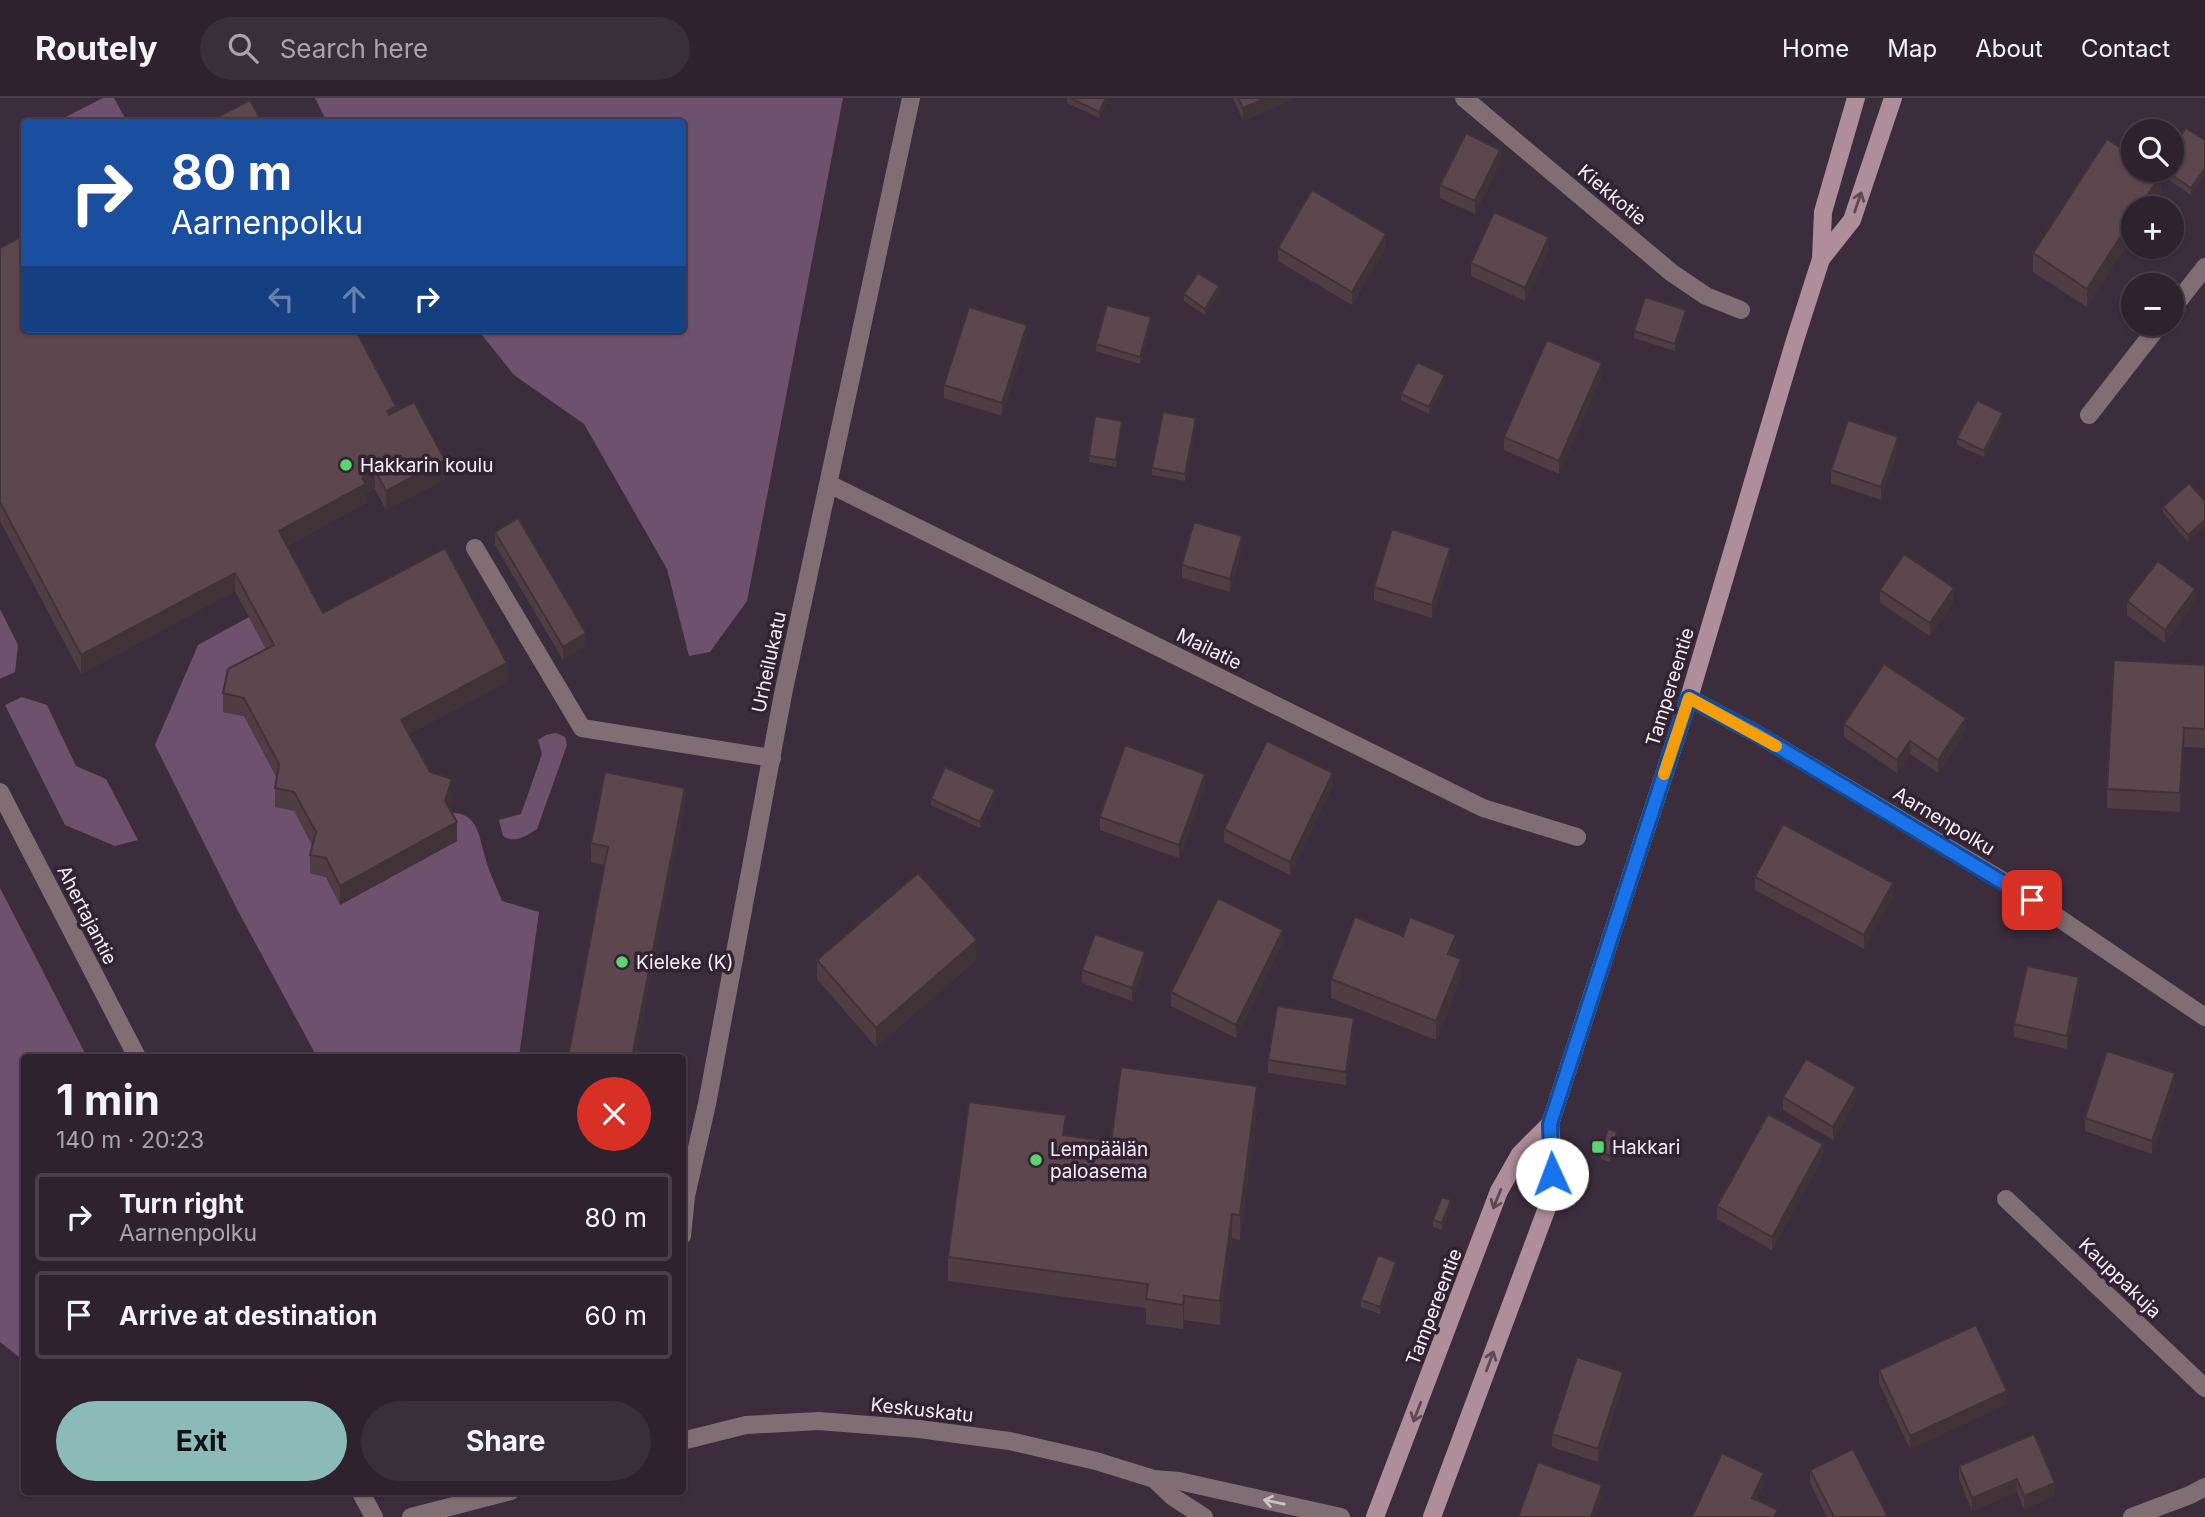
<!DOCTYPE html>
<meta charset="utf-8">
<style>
:root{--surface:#2d222d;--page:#392f39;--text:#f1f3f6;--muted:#a7a4aa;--line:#483f49;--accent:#8bbbb9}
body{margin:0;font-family:Inter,sans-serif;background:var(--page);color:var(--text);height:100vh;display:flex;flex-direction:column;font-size:26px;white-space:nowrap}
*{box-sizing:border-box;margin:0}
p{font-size:23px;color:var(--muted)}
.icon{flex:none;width:38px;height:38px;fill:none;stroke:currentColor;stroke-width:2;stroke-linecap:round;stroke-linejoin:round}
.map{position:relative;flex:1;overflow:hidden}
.panel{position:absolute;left:21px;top:956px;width:665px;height:441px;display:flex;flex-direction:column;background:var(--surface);border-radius:7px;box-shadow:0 2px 5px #0004,0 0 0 2px var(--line)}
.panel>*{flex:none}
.banner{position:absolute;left:21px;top:21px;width:665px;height:214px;border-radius:7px;box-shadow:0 2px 5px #0004,0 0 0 2px var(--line);background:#1a4fa0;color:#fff;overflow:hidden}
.controls{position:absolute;left:2121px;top:21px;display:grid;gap:14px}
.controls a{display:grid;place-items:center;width:63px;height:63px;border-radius:50%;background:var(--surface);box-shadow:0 2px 5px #0004,0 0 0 2px var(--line);font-size:35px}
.pin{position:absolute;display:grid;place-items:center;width:60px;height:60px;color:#fff;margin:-30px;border-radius:14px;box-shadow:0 4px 10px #0006}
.me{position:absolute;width:77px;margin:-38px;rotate:358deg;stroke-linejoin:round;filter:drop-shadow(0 0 5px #0008)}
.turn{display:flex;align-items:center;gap:24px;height:147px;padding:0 35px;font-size:32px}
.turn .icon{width:91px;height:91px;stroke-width:2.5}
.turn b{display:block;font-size:49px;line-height:60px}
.lanes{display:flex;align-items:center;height:66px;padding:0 35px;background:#0003;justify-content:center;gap:35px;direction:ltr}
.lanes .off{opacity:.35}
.round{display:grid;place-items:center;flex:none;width:74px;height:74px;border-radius:37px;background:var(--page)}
.overview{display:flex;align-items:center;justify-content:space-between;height:119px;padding:0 35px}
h1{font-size:42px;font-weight:700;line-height:52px}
.button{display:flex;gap:14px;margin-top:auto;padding:14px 35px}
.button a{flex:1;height:80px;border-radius:42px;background:var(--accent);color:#111;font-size:28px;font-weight:700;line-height:80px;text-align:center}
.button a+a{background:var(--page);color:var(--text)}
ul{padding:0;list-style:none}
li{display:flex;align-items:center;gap:21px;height:88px;margin:0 14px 10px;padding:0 21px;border:4px solid var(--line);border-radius:7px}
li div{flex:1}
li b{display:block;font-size:26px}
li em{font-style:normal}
header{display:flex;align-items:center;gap:42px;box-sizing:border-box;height:98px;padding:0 35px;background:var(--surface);border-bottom:2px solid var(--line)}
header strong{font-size:33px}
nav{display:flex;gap:38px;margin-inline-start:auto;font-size:24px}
.search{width:490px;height:63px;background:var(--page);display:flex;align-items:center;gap:18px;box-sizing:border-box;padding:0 24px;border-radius:38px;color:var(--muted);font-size:26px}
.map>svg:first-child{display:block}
.green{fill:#6d516d}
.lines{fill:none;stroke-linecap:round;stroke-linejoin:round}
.lane{stroke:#816e75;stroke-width:18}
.street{stroke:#816e75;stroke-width:18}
.secondary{stroke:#ad8e9a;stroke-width:18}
.wall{fill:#503d44}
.shaded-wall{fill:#413237}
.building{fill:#5d474f;stroke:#413237;stroke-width:2}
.oneway{stroke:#5d4856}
.oneway2{stroke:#cec1c9}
.route-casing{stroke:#114b97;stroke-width:18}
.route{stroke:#1a73e8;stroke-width:12}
.slow{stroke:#f59e0b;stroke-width:12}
.poi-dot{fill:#5ad56f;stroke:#322332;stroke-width:2.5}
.labels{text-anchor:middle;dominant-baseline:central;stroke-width:7;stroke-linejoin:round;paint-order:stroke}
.street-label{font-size:19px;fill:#f7edf6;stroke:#322332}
.poi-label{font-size:19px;fill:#f7edf6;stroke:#322332;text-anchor:start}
</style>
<header>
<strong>Routely</strong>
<div class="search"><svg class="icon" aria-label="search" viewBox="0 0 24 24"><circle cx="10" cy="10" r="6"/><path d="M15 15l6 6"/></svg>Search here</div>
<nav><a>Home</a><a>Map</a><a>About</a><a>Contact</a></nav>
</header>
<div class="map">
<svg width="2205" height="1419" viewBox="0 0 2205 1419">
<rect width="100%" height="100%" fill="#3c2d3c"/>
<g class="green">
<polygon points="103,0 114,0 127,24 56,24"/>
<polygon points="315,0 843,0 747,503 710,554 689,558 667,471 584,326 514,277 477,231 682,231 682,24 327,24"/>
<polygon points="0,511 18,547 15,574 0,581"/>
<path d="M 249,519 L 274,566 L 223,614 L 244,618 L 316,753 L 310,775 L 326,779 L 340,806 L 457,743 L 447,715 C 476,713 478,733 484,755 C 488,772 496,788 502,803 L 539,814 L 519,959 L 317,959 L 238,813 L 155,647 L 198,547 Z"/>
<polygon points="22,599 47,607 76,668 106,681 138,742 115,748 65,727 5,607"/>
<path d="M 556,635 L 565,639 L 567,647 L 537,731 C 526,738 515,746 503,738 L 499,722 L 521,716 L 542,656 L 538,642 L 546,637 Z"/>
<polygon points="0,790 87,959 24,959 24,1263 0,1244"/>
</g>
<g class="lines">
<polyline class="lane" points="475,450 582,630 772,660"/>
<g class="street">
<polyline points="1464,0 1672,175 1706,198 1741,212"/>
<polyline points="2172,211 2205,169"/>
<polyline points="2089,317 2160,226"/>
<polyline points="829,386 1483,710 1577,739"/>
<polyline points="1689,600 1757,636 2010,787 2205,919"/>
<polyline points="0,694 137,959"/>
<polyline points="2006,1101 2205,1290"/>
<polyline points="682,1138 686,1098 707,1006 783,596 911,0"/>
<polyline points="682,1343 746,1327 819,1323 919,1331 1009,1343 1096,1363 1154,1381 1179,1383 1341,1419"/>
<polyline points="1154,1381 1173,1399 1204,1419"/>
<polyline points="360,1393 374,1419"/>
<polyline points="411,1419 511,1393"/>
<polyline points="2132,1419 2190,1397 2205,1389"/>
</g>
<g class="secondary">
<polyline points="1821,161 1852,122 1893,0"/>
<polyline points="1375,1419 1499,1093 1520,1056 1550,1026"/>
<polyline points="1432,1419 1548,1107 1553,1068 1550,1026 1689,600 1795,242 1821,161 1823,114 1856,0"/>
</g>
</g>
<g class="wall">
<polygon points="1067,0 1109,0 1099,20 1067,5"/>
<polygon points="1233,0 1296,0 1243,23"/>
<polygon points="2205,42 2205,77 2191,97 2159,75 2159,72 2172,72"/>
<polygon points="1500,65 1475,116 1440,100 1440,87"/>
<polygon points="2161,95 2151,110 2133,110 2087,209 2033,174 2033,155"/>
<polygon points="1386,149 1352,207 1278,163 1278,150"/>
<polygon points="0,150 396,313 445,381 386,412 375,391 366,396 366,405 287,448 323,515 507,584 409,636 430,674 452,700 449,709 457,743 340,807 326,779 310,775 310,757 312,747 294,713 275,709 275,690 277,679 244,618 223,614 223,595 266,551 235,493 81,576 0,423"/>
<polygon points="1549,152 1525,203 1471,178 1471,165"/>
<polygon points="1219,195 1205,217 1184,203 1184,196"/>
<polygon points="1686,219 1675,253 1634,240 1634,233"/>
<polygon points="1151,226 1140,266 1096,253 1096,246"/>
<polygon points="1027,240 1002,318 944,300 944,287"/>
<polygon points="1602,278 1559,376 1504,352 1504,339"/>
<polygon points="1445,284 1429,316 1401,302 1401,296"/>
<polygon points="2003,321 1984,359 1957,347 1957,340"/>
<polygon points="1196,327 1185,383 1152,377 1152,370"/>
<polygon points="1122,330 1116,369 1089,364 1089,358"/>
<polygon points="1898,352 1881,402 1831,385 1831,372"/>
<polygon points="2205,403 2188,444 2163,415 2163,409"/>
<polygon points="495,434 586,548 563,562 495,447"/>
<polygon points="1242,451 1230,494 1182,480 1182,467"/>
<polygon points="1450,463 1432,520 1374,502 1374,489"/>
<polygon points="1880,492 1954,503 1930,538 1880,505"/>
<polygon points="2127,503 2195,504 2165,545 2127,517"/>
<polygon points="2205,567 2205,650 2184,649 2180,714 2107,710 2107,691"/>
<polygon points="1844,626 1966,633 1938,675 1910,656 1897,675 1844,639"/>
<polygon points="1333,688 1290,777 1224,744 1224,731"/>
<polygon points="1205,689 1179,760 1100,732 1100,719"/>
<polygon points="995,699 980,730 931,707 931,701"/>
<polygon points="685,709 605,767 591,764 591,745"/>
<polygon points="1755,779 1893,798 1864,851 1755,792"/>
<polygon points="1403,838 1456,856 1454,859 1461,880 1436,942 1331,900 1331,881"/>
<polygon points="1283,845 1236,940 1171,908 1171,894"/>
<polygon points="977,861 876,949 817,881 817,862"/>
<polygon points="1145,867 1132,903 1082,885 1082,872"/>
<polygon points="2079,893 2067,951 2014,939 2014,926"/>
<polygon points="1354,933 1346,987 1268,975 1268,962"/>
<polygon points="2175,988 2152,1056 2085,1033 2085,1020"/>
<polygon points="1783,999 1856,1002 1833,1042 1783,1012"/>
<polygon points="1257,1012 1240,1142 1232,1140 1220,1227 1184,1222 1183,1231 1146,1226 1146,1210 948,1183 948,1159 1066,1038 1111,1044"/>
<polygon points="1617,1041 1610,1064 1601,1061 1601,1054"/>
<polygon points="1823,1059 1772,1152 1717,1121 1717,1108"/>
<polygon points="1451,1109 1442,1132 1433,1129 1433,1122"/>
<polygon points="1396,1171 1380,1216 1361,1209 1361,1202"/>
<polygon points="1879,1272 2007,1306 1910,1351 1879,1285"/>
<polygon points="1623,1287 1598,1364 1552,1349 1552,1336"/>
<polygon points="2034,1336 2055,1398 2024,1411 2017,1394 1972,1413 1959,1381 1959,1368"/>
<polygon points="1810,1372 1887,1419 1827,1419 1810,1385"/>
</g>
<g class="shaded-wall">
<polygon points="1106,0 1109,0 1099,20 1099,14"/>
<polygon points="1266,0 1296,0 1243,23 1243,10"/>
<polygon points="1500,52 1500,65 1475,116 1475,103"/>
<polygon points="2205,70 2205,77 2191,97 2191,90"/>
<polygon points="2161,76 2161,95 2151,110 2139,110"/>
<polygon points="2133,119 2133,138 2087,209 2087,191"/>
<polygon points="1386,136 1386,149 1352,207 1352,194"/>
<polygon points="1549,139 1549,152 1525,203 1525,190"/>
<polygon points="1219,188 1219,195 1205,217 1205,211"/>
<polygon points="1686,212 1686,219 1675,253 1675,246"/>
<polygon points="1151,219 1151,226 1140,266 1140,259"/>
<polygon points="1027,227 1027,240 1002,318 1002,305"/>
<polygon points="1602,265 1602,278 1559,376 1559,363"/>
<polygon points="1445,277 1445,284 1429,316 1429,309"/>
<polygon points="396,308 396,327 387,313"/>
<polygon points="2003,315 2003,321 1984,359 1984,353"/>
<polygon points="1196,320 1196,327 1185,383 1185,376"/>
<polygon points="1122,323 1122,330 1116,369 1116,362"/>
<polygon points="1898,339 1898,352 1881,402 1881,389"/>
<polygon points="445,362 445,381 386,412 386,393"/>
<polygon points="375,372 375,391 366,396 366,405 279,452 279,433 362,380"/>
<polygon points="2205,422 2205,429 2188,444 2188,437"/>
<polygon points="1242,438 1242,451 1230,494 1230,481"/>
<polygon points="1450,450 1450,463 1432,520 1432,507"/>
<polygon points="235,475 235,493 81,576 81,557"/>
<polygon points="1954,490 1954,503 1930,538 1930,525"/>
<polygon points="2195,491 2195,504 2165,545 2165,532"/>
<polygon points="586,535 586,548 563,562 563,549"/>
<polygon points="507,565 507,584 401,641 401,622"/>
<polygon points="1966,620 1966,633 1938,675 1938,662"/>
<polygon points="2184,630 2184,649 2180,714 2180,695"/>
<polygon points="1910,643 1910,656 1897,675 1897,662"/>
<polygon points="1333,675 1333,688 1290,777 1290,764"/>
<polygon points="1205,676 1205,689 1179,760 1179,747"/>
<polygon points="452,681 452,700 445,721 445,703"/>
<polygon points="685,690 685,709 636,959 632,959"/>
<polygon points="995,692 995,699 980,730 980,724"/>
<polygon points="457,724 457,743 340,807 340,788"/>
<polygon points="1893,785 1893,798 1864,851 1864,837"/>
<polygon points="1283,832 1283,845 1236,940 1236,927"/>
<polygon points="1456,837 1456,856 1448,875 1448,856"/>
<polygon points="977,842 977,861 876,949 876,930"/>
<polygon points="1145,854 1145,867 1132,903 1132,890"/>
<polygon points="1461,861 1461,880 1436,942 1436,923"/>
<polygon points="2079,879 2079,893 2067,951 2067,938"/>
<polygon points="1354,920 1354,933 1346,987 1346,974"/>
<polygon points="2175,975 2175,988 2152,1056 2152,1043"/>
<polygon points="1257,988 1257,1012 1240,1142 1240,1117"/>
<polygon points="1856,989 1856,1002 1833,1042 1833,1029"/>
<polygon points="1066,1017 1066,1041 1063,1037"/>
<polygon points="1617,1034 1617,1041 1610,1064 1610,1058"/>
<polygon points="1823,1046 1823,1059 1772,1152 1772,1139"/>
<polygon points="1451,1102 1451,1109 1442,1132 1442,1125"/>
<polygon points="1232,1116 1232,1140 1220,1227 1220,1203"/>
<polygon points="1396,1164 1396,1171 1380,1216 1380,1209"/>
<polygon points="1184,1198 1184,1222 1183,1231 1183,1207"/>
<polygon points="1623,1274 1623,1287 1598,1364 1598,1351"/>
<polygon points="2007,1293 2007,1306 1910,1351 1910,1338"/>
<polygon points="1764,1375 1764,1388 1752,1413 1752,1400"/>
<polygon points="2017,1381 2017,1394 1972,1413 1972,1400"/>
<polygon points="2055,1385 2055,1398 2024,1411 2024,1398"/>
<polygon points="1602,1387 1602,1400 1595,1419 1591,1419"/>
</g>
<g class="building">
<polygon points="1070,0 1106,0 1099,14"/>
<polygon points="1238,0 1266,0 1243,10"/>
<polygon points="250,2 262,24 208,24"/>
<polygon points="2186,30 2205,42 2205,70 2191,90 2164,72 2172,72 2172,51"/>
<polygon points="1466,35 1500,52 1475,103 1440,87"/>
<polygon points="2107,41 2133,58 2133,72 2154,72 2161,76 2139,110 2133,110 2133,119 2087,191 2033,155"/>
<polygon points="1312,92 1386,136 1352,194 1278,150"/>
<polygon points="1494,114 1549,139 1525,190 1471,165"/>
<polygon points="24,137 24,231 355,231 396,308 387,313 389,317 414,304 445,362 386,393 375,372 362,380 366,386 279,433 323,515 445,450 507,565 401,622 430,674 452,681 445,703 457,724 340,788 326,760 310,757 316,734 294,694 275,690 279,666 244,600 223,595 228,571 274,547 235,475 81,557 0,404 0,150"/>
<polygon points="1198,175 1219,188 1205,211 1184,196"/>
<polygon points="1645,199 1686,212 1675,246 1634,233"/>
<polygon points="1107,207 1151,219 1140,259 1096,246"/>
<polygon points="969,209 1027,227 1002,305 944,287"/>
<polygon points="1547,242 1602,265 1559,363 1504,339"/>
<polygon points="1417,264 1445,277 1429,309 1401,296"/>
<polygon points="1977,302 2003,315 1984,353 1957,340"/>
<polygon points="1163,314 1196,320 1185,376 1152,370"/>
<polygon points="1095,318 1122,323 1116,362 1089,358"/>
<polygon points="1848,322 1898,339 1881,389 1831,372"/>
<polygon points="2189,385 2205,403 2205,422 2188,437 2163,409"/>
<polygon points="518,420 586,535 563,549 495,434"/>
<polygon points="1194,424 1242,438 1230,481 1182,467"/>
<polygon points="1392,431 1450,450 1432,507 1374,489"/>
<polygon points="1904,456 1954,490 1930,525 1880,492"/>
<polygon points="2158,463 2195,491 2165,532 2127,503"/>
<polygon points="2114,562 2205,567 2205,631 2184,630 2180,695 2107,691"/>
<polygon points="1884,566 1966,620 1938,662 1910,643 1897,662 1844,626"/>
<polygon points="1267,643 1333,675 1290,764 1224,731"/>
<polygon points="1125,647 1205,676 1179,747 1100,719"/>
<polygon points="945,669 995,692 980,724 931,701"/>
<polygon points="605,674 685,690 632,959 568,959 608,749 591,745"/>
<polygon points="1783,726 1893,785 1864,837 1755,779"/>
<polygon points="918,775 977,842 876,930 817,862"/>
<polygon points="1218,800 1283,832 1236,927 1171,894"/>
<polygon points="1355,819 1403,838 1410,819 1456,837 1448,856 1461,861 1436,923 1331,881"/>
<polygon points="1095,836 1145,854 1132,890 1082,872"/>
<polygon points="2027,868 2079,879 2067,938 2014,926"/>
<polygon points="1277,908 1354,920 1346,974 1268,962"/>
<polygon points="2107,953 2175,975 2152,1043 2085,1020"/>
<polygon points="1806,961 1856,989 1833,1029 1783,999"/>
<polygon points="1121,969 1257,988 1240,1117 1232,1116 1220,1203 1184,1198 1183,1207 1146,1201 1148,1186 948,1159 969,1004 1066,1017 1063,1037 1111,1044"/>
<polygon points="1768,1016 1823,1046 1772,1139 1717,1108"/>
<polygon points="1608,1031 1617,1034 1610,1058 1601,1054"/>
<polygon points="1442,1099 1451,1102 1442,1125 1433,1122"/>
<polygon points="1378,1157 1396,1164 1380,1209 1361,1202"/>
<polygon points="1976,1227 2007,1293 1910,1338 1879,1272"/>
<polygon points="1577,1259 1623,1274 1598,1351 1552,1336"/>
<polygon points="2034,1336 2055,1385 2024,1398 2017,1381 1972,1400 1959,1368"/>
<polygon points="1853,1351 1887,1417 1884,1419 1834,1419 1810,1372"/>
<polygon points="1722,1355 1764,1375 1752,1400 1778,1412 1774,1419 1692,1419"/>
<polygon points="1538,1364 1602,1387 1591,1419 1518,1419"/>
</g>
<defs><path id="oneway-shaft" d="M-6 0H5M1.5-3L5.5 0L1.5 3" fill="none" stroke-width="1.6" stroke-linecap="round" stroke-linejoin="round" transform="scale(1.75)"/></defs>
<g class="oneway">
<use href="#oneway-shaft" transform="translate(1858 104) rotate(-71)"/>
<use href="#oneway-shaft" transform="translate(1497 1101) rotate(112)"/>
<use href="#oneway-shaft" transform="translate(1490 1263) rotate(-70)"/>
<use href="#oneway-shaft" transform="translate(1417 1314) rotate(111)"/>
</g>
<use class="oneway2" href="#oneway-shaft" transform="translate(1274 1404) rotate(-168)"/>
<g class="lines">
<defs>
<polyline id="route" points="1552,1076 1550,1026 1689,600 1757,636 2032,802"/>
</defs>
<use href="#route" class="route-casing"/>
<use href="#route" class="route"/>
<polyline class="slow" points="1664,676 1689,600 1776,648"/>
</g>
<g class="poi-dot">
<circle cx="346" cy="367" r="7"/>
<circle cx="622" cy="864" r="7"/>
<rect x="1591" y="1042" width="14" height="14" rx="3.5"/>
<circle cx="1036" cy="1062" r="7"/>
</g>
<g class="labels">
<g class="street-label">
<text transform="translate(1612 97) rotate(40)">Kiekkotie</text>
<text transform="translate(1209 551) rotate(26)">Mailatie</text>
<text transform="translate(769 564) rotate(-78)">Urheilukatu</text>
<text transform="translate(1670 589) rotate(-73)">Tampereentie</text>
<text transform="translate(1944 723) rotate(31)">Aarnenpolku</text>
<text transform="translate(87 817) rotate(63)">Ahertajantie</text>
<text transform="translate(2120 1180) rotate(44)">Kauppakuja</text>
<text transform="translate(1434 1209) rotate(-69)">Tampereentie</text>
<text transform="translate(922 1312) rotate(6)">Keskuskatu</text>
</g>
<g class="poi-label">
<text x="360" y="367">Hakkarin koulu</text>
<text x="636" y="864">Kieleke (K)</text>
<text x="1612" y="1049">Hakkari</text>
<text x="1050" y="1051">Lempäälän<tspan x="1050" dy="22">paloasema</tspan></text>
</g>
</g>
</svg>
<div class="controls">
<a><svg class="icon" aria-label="search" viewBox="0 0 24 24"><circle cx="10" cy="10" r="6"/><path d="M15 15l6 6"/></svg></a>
<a>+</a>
<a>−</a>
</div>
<div class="pin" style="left:2032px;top:802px;background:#d93025"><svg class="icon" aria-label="arrive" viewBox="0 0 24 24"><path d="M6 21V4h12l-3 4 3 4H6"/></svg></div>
<svg class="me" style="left:1552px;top:1076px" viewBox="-20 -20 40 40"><circle r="19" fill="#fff"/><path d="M0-13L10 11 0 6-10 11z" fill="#1a73e8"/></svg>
<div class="banner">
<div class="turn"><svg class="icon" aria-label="right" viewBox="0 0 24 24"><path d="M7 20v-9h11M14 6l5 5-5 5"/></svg><div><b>80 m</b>Aarnenpolku</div></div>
<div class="lanes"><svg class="icon off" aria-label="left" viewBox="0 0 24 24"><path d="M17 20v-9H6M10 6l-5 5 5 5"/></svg><svg class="icon off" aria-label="ahead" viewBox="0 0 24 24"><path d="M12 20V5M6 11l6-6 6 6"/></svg><svg class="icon" aria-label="right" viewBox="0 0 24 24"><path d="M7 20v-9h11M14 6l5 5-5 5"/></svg></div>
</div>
<section class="panel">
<div class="overview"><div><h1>1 min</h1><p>140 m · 20:23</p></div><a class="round" style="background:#d93025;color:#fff"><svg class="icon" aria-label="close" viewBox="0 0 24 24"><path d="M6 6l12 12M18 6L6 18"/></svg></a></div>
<ul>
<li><svg class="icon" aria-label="right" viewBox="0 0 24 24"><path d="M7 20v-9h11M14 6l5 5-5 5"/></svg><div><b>Turn right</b><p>Aarnenpolku</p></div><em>80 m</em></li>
<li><svg class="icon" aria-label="arrive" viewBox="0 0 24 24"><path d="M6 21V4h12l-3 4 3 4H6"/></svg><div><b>Arrive at destination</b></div><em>60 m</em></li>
</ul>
<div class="button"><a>Exit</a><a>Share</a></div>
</section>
</div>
